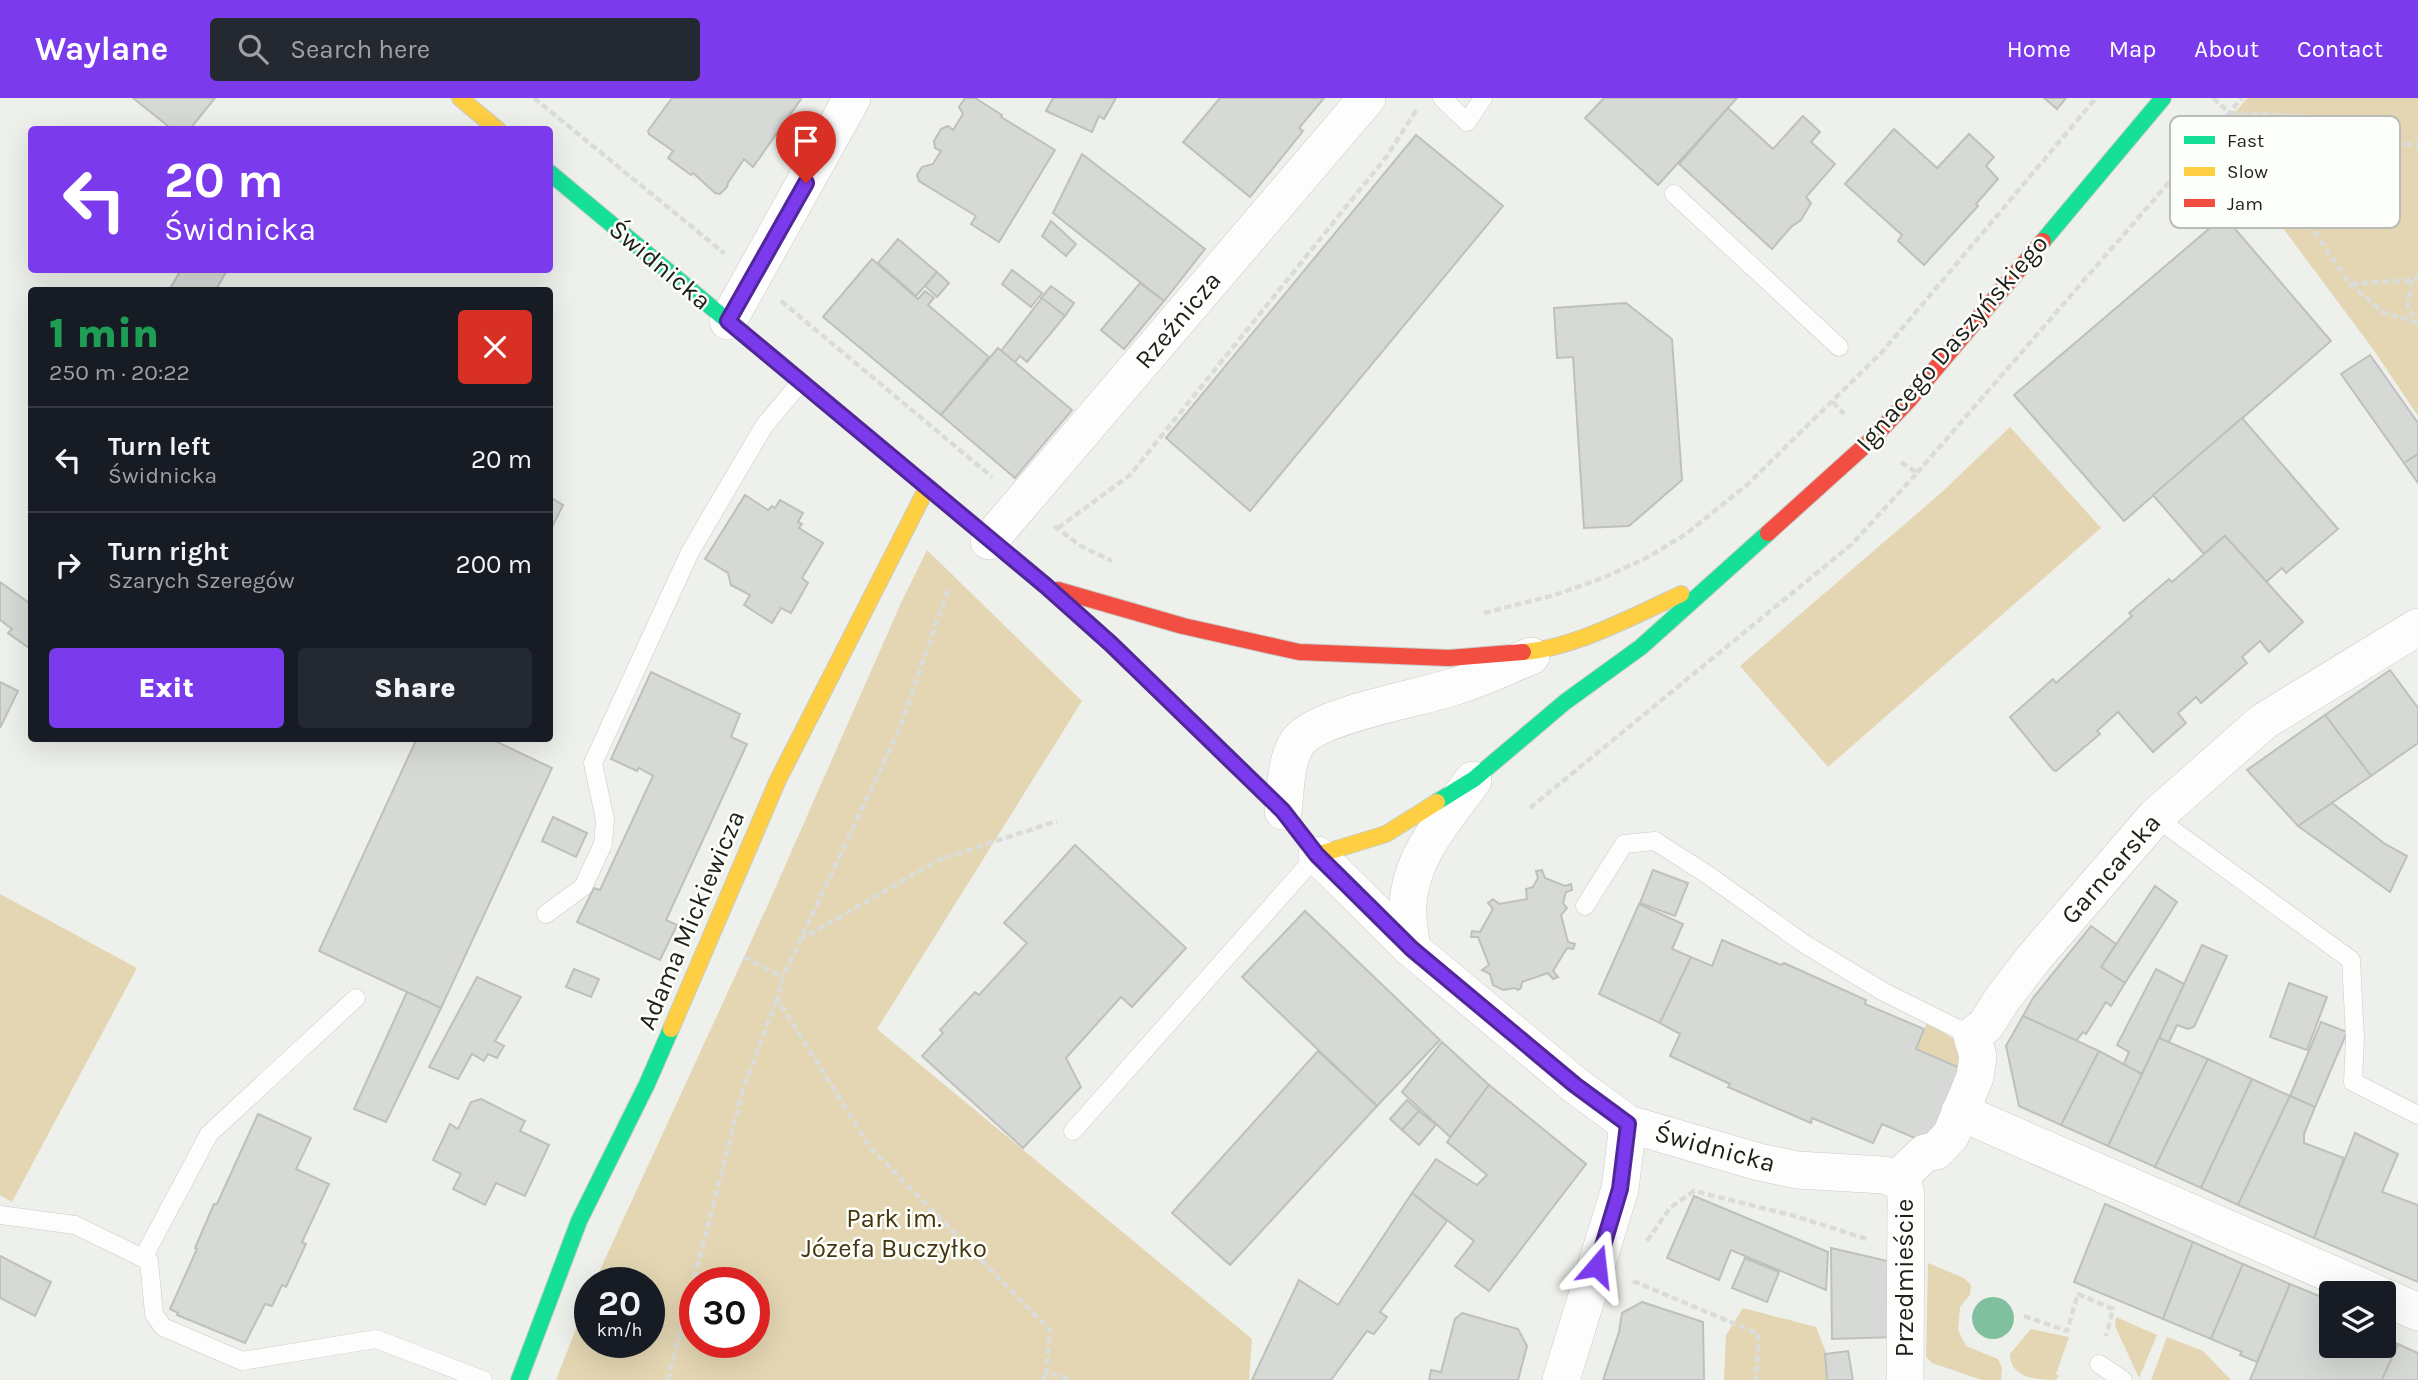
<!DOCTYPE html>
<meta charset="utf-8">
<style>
:root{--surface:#171b24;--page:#242831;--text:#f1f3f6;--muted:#9ea1a6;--line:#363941;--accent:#7c3aed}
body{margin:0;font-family:Karla,sans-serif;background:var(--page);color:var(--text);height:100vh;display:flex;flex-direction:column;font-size:26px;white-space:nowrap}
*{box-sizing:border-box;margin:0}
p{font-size:23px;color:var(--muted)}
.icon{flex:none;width:38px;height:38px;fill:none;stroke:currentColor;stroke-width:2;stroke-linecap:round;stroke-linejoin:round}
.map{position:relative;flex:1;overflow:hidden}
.sheet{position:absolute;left:28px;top:189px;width:525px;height:455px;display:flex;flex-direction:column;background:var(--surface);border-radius:7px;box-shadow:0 7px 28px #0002}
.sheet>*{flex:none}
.banner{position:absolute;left:28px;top:28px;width:525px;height:147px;border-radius:7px;box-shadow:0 7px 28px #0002;background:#7c3aed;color:#fff;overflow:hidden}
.fabs{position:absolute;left:2319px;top:1183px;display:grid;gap:14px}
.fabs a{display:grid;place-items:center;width:77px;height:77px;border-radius:7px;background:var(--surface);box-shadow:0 7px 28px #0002;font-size:35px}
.speed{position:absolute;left:574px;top:1169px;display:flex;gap:14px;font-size:35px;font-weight:700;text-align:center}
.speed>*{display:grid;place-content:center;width:91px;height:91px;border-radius:50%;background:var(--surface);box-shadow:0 7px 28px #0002;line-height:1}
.speed small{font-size:18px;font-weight:400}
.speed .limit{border:10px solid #d22;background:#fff;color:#111}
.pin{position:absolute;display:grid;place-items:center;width:60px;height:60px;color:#fff;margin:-72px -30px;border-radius:50% 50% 50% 0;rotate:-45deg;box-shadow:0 0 7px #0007}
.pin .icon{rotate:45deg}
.me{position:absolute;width:77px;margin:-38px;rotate:17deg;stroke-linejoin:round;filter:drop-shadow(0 0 5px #0008)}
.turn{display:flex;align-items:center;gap:24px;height:147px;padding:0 21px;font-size:32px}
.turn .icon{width:91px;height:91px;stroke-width:2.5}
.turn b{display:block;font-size:49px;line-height:60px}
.round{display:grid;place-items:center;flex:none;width:74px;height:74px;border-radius:7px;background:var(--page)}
.head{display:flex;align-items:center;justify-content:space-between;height:119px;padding:0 21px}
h1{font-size:42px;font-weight:800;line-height:52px;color:#1e9e55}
.primary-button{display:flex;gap:14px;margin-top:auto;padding:14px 21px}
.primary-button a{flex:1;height:80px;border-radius:7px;background:var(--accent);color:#fff;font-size:28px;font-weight:800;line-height:80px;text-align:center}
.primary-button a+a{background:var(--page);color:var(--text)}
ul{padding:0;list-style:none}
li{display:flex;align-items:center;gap:21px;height:105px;padding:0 21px;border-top:2px solid var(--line)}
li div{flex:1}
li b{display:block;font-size:26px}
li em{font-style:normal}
header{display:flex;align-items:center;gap:42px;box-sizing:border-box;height:98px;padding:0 35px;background:var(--accent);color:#fff}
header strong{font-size:33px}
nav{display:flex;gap:38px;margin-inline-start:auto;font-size:24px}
.search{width:490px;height:63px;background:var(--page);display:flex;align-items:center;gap:18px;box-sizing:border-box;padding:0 24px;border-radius:7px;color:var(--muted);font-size:26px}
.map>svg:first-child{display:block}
.green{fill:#e4d6b2;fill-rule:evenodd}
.water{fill:#80c09e}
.building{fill:#d6d9d5;stroke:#bec0bc;stroke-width:2}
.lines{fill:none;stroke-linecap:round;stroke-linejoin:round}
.lane-casing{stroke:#c9cbc7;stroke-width:19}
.street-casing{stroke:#c9cbc7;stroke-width:38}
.fast-casing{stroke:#c9cbc7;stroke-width:18}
.slow-casing{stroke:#c9cbc7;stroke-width:18}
.jam-casing{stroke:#c9cbc7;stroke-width:18}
.path{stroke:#dadcd9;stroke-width:4.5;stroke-dasharray:7 3.5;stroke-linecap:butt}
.lane{stroke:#fcfdfc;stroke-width:18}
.street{stroke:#fcfdfc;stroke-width:37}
.fast{stroke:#16e098;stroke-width:16}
.slow{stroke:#ffcf43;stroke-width:16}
.jam{stroke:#f24e42;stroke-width:16}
.route-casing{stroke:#51269a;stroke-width:18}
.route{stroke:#7c3aed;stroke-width:12}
.labels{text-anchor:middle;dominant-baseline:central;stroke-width:5;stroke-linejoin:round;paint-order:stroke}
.street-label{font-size:26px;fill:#1f201c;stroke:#fdfffb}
.park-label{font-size:26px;fill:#453510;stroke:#fdfffb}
.key{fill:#fdfffb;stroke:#babcb8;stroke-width:2}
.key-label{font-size:19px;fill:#1f201c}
</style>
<header>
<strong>Waylane</strong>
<div class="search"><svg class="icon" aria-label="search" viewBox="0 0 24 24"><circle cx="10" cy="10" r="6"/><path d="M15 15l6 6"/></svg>Search here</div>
<nav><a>Home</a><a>Map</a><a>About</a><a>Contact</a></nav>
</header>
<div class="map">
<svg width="2418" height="1282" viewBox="0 0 2418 1282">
<rect width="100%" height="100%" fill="#eef0eb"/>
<g class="green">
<polygon points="2247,0 2418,0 2418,318 2373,251 2215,39"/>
<polygon points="2010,329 2101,430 1828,669 1740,568 1942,394"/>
<path d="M 927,452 L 1082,603 L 877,931 L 1252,1241 L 1249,1282 L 556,1282 L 590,1195 L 590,1244 L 649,1244 L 649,1185 L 594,1185 L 766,811 L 901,505 ZM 695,1185 L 754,1185 L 754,1244 L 695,1244 Z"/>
<polygon points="0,796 137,870 12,1104 0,1097"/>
<polygon points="1927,925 1961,945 1969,974 1916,951"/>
<polygon points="1928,1165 1964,1180 1971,1187 1970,1197 1960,1209 1958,1232 1966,1248 1998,1261 2002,1270 2001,1282 1982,1282 1932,1265 1926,1259"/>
<polygon points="1743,1210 1816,1229 1837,1282 1724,1282 1726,1237"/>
<polygon points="2116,1219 2157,1237 2139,1280 2115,1228"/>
<path d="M 2031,1231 L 2069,1239 L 2056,1276 L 2059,1278 L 2056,1282 C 2037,1282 2010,1280 2010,1256 Z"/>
<polygon points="2167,1239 2203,1253 2231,1282 2151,1282"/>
</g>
<circle class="water" cx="1993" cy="1220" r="21"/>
<g class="building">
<polygon points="133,0 215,0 189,32 173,32"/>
<polygon points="672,0 800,0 801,1 753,69 744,61 728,85 727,89 720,96 715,95 693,75 691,77 668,60 673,53 649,36 648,33"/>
<polygon points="965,0 975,0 1002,17 1001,19 1055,52 999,144 971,126 976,118 919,83 917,77 922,69 933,66 941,53 935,50 934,43 941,31 948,28 953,32 963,16 959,9"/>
<polygon points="1053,0 1116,0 1104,21 1099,18 1092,34 1046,13"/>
<polygon points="1220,0 1324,0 1299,30 1303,33 1250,99 1183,44"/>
<polygon points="1604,0 1737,0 1658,87 1585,20"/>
<polygon points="2044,0 2066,0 2057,11"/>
<polygon points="1728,10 1773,51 1803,18 1820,34 1811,44 1835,66 1806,99 1811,105 1801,122 1791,129 1772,151 1679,66"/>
<polygon points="1894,31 1937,70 1969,36 1994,59 1986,68 1998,81 1976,106 1978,108 1924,167 1898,143 1902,137 1845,86"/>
<polygon points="1416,37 1503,108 1250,413 1166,340"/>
<polygon points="1082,56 1205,151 1164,203 1053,115"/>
<polygon points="2224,118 2331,243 2124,423 2014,297"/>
<polygon points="1051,123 1076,146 1066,158 1042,138"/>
<polygon points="898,141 937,174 916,198 878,165"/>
<polygon points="872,161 918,201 925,193 934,200 928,207 989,259 941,317 823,219"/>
<polygon points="181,172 227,172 216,192 169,192"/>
<polygon points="1012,172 1042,195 1031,209 1002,186"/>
<polygon points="937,174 949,185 937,199 925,188"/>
<polygon points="1140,185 1164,203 1124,251 1101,232"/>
<polygon points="1051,188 1074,205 1065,218 1041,200"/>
<polygon points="1042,200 1065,218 1027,264 1020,258 1015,264 1001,253"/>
<polygon points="1626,205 1672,241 1682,382 1629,428 1584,430 1573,259 1557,260 1554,210"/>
<polygon points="998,250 1072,312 1015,380 941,317"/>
<polygon points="2370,257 2418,325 2418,356 2404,365 2341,276"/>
<polygon points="2242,320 2338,431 2286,475 2282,470 2266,484 2225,438 2204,456 2153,397"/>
<polygon points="2418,356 2418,385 2404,365"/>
<polygon points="745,397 768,412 772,408 775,410 780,402 803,415 798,424 802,426 799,430 823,445 802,480 808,485 791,515 781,510 772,525 744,507 750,497 731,487 728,475 705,461"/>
<polygon points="550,399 563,407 550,433"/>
<polygon points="2225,438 2303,524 2269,554 2260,543 2242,559 2247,565 2201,605 2196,599 2178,615 2186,625 2153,654 2118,614 2097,633 2100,636 2056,673 2053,672 2010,619 2053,581 2056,585 2132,518 2129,515 2169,481 2172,484"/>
<polygon points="0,484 32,507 32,552 8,535 12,531 0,522"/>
<polygon points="2390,572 2418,610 2418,645 2371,678 2325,617"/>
<polygon points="651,574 740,616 731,639 747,646 666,822 677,827 660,862 577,824 594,790 600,792 653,678 639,670 637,673 611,661"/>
<polygon points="0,584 18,593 0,630"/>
<polygon points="2325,617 2371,678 2298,728 2247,672"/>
<polygon points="417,640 489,640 552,670 441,910 319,853"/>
<polygon points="2332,705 2385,746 2407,758 2390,794 2298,728"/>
<polygon points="553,719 587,735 576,759 542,743"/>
<polygon points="1075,747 1186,850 1132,909 1121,899 1066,960 1081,989 1023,1050 922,958 943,935 940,932 975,894 979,897 1027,845 1004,825"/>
<polygon points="1542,772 1545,780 1565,788 1571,786 1572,792 1566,794 1563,805 1567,810 1561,817 1568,844 1575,846 1573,851 1567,850 1553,873 1558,879 1553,881 1548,875 1522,884 1521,890 1518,892 1515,890 1503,892 1493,887 1490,876 1482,872 1489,867 1478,839 1471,839 1472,833 1480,834 1493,811 1488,805 1493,801 1499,806 1527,801 1526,791 1533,789 1538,780 1536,773"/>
<polygon points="1653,772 1688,785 1675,818 1640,805"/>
<polygon points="2155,788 2177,804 2125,885 2101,869"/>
<polygon points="1639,806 1683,826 1672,851 1691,859 1660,925 1599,896"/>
<polygon points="1305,813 1440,942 1377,1008 1242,879"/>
<polygon points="2091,828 2116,846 2101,869 2125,885 2111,908 2106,904 2086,936 2083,934 2076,943 2023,918 2033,900"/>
<polygon points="1722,842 1781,867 1784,865 1866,902 1865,906 1924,931 1916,951 1969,974 1950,994 1938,1021 1948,1025 1936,1049 1882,1026 1873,1045 1812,1020 1811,1025 1728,989 1730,986 1670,958 1680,936 1660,925 1691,859 1712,868"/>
<polygon points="2202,847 2227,858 2194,929 2188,931 2177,927 2169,944 2159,940"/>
<polygon points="574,871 599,881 591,899 566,889"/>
<polygon points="2156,871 2184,886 2142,976 2123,968 2129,954 2117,947"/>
<polygon points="477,879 521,899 495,943 504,948 497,960 488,956 484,963 472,956 458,981 429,969"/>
<polygon points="2289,885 2327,899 2307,952 2270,939"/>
<polygon points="407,894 441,910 386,1024 354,1011"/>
<polygon points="2023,918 2099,953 2061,1027 2019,1008 2006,948"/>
<polygon points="2321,924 2347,934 2315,1009 2290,998"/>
<polygon points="2159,940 2208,961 2155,1069 2108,1048"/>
<polygon points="1442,944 1489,987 1450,1039 1402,994"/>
<polygon points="1318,953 1377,1008 1230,1167 1172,1115"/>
<polygon points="2099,953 2142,976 2108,1048 2061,1027"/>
<polygon points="2208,961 2252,981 2201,1090 2155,1069"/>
<polygon points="2252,981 2290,998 2238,1107 2201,1090"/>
<polygon points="1489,987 1586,1066 1489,1193 1455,1168 1474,1143 1412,1095 1436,1061 1477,1087 1487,1077 1447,1044"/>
<polygon points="2290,998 2315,1009 2304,1036 2304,1045 2344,1060 2314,1140 2238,1107"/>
<polygon points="481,1001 525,1023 520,1033 549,1047 525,1098 496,1085 485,1107 453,1091 461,1076 433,1062 450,1026 458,1031 471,1004"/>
<polygon points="1407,1002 1419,1013 1402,1032 1390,1021"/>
<polygon points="1419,1013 1436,1027 1419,1047 1402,1032"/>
<polygon points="258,1016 311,1040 296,1071 329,1086 302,1144 306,1146 286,1189 282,1187 272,1208 265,1206 245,1245 177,1217 178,1215 170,1211 197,1151 195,1150 214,1106 217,1106"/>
<polygon points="2355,1035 2398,1056 2382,1094 2418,1107 2418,1184 2314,1140"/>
<polygon points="1412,1095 1447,1123 1380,1214 1387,1219 1374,1236 1367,1233 1331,1282 1252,1282 1299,1182 1338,1207"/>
<polygon points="1694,1098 1828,1154 1826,1192 1731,1152 1719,1182 1667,1160"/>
<polygon points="2105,1106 2193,1144 2163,1221 2074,1184"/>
<polygon points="2193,1144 2243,1166 2211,1241 2163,1221"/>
<polygon points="1831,1150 1892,1164 1895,1239 1832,1241"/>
<polygon points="0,1158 51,1184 35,1218 0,1200"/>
<polygon points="1745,1160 1779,1174 1767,1204 1732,1190"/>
<polygon points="2243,1166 2290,1186 2257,1264 2240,1257 2242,1254 2211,1241"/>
<polygon points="2290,1186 2331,1203 2331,1248 2384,1248 2384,1240 2398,1246 2382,1282 2250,1282"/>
<polygon points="1642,1204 1703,1224 1704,1282 1603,1282 1619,1234 1622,1215"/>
<polygon points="1462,1215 1518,1231 1527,1248 1518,1282 1429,1282 1431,1272 1441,1274 1455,1221"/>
<polygon points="2398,1246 2418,1255 2418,1282 2382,1282"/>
<polygon points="1848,1253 1853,1282 1827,1282 1825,1256"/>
</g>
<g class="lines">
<defs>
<g id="lane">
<polyline points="1442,0 1467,24 1483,0"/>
<polyline points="1674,96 1839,249"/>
<polyline points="2155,719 2351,862 2355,940 2353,984 2418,1017"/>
<polyline points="1585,808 1624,746 1655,743 1708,777 1803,845 1884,894 1972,938"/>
<polyline points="546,816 583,789 603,746 605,722 593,665 690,454 764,328 801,284"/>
<polyline points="1073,1033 1317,757"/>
<polyline points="0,1117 75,1127 149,1163 154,1216 163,1229 242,1263 376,1241 483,1282"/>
<polyline points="143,1160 209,1036 356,900"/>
<polyline points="2099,1266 2123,1282"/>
</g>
<g id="street">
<polyline points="728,223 852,0"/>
<polyline points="989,443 1367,0"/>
<path d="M 1283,713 C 1286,692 1285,664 1297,645 C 1314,617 1423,600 1456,588 C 1482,580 1506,568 1531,558"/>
<polyline points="1317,757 1412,851 1575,987 1628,1026 1759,1064 1797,1072 1883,1077 1897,1081"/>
<path d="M 1412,851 C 1410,837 1407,821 1408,807 C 1410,758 1446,720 1473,682"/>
<polyline points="1960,1014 2375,1195"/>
<polyline points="1897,1081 1925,1055 1936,1053 1951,1037 1975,979 1978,958 1972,938 1986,927 2001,903 2033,861 2155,719 2264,623 2418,529"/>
<polyline points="1897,1081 1903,1085 1906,1098 1905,1282"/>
<polyline points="2384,1199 2418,1214"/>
<polyline points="1561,1282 1620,1091 1628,1026"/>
</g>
<g id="fast">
<polyline points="550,75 848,323"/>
<polyline points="2043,143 2163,0"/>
<polyline points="1437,704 1474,681 1565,604 1641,549 1768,435"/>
<polyline points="519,1282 579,1123 647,986 671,931"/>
</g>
<g id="slow">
<polyline points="460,0 498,32"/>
<path d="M 1523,554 C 1571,551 1637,517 1681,496"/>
<polyline points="1199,631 1283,713 1317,757 1386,736 1437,704"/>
<polyline points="671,931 778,682 927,390"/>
</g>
<g id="jam">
<polyline points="848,323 1046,488 1111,546 1199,631"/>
<polyline points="1768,435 1870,343 1909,302 2043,143"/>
<polyline points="1058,492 1183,528 1299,554 1449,560 1523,554"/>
</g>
</defs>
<use href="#lane" class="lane-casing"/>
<use href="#street" class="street-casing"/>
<use href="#fast" class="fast-casing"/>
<use href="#slow" class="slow-casing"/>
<use href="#jam" class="jam-casing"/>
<g class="path">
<polyline points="534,0 724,155"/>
<polyline points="2213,0 2230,15 2252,42 2350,186 2383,214 2418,225"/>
<polyline points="2231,15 2302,18 2394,45 2418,47"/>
<polyline points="2411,182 2408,209 2416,225"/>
<polyline points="2351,186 2411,182 2418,179"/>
<polyline points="781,203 992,379"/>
<polyline points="1833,304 1844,316"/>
<polyline points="1917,375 2242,0"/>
<polyline points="1054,428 1081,448 1112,463"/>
<polyline points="1058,430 1130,377 1387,58 1417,11"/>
<polyline points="948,492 899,632 783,879 777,900 869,1048 1050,1232 1046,1274 1072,1282"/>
<polyline points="1484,515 1555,497 1605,479 1648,459 1686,436 1748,386 1884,252 2096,0"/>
<polyline points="1530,710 1852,446 1917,375 1901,364"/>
<polyline points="800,842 938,762 1057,723"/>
<polyline points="744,859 783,879"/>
<polyline points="1647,1143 1670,1110 1694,1093 1795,1118 1867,1141"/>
<polyline points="1633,1183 1759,1236 1756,1282"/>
<polyline points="2024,1218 2067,1233 2078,1196 2113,1211 2106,1238"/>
<polyline points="668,1282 743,991 777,901"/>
<polyline points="1043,1282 1046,1274"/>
</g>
<use href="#lane" class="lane"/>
<use href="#street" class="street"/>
<use href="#fast" class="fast"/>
<use href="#slow" class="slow"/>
<use href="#jam" class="jam"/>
</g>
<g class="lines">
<defs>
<polyline id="route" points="806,85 728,223 1046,488 1111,546 1283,713 1317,757 1412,851 1575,987 1628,1026 1620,1091 1597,1168"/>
</defs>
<use href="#route" class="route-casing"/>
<use href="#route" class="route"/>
</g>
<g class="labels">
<g class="street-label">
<text transform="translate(660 167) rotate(40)">Świdnicka</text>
<text transform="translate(1178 222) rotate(-50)">Rzeźnicza</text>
<text transform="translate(1952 245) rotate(-49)">Ignacego Daszyńskiego</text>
<text transform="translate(2111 771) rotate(-49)">Garncarska</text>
<text transform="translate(691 822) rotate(-67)">Adama Mickiewicza</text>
<text transform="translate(1715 1050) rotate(15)">Świdnicka</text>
<text transform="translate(1904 1180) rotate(-90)">Przedmieście</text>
</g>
<g class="park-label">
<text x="894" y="1120">Park im.<tspan x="894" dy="30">Józefa Buczyłko</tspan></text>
</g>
</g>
<rect x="2170" y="18" width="230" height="112" rx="10" class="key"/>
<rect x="2184" y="38" width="31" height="8" fill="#16e098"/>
<rect x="2184" y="69" width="31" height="9" fill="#ffcf43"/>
<rect x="2184" y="101" width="31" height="8" fill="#f24e42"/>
<g class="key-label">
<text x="2227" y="49">Fast</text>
<text x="2227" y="80">Slow</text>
<text x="2227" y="112">Jam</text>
</g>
</svg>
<div class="fabs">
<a><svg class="icon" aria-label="layers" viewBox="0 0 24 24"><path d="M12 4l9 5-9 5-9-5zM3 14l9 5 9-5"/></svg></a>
</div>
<div class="speed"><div>20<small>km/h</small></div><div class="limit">30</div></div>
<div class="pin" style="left:806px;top:85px;background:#d93025"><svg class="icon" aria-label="arrive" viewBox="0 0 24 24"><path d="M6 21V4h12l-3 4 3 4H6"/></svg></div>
<svg class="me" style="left:1597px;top:1168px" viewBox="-20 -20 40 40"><path d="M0-17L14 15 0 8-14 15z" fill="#7c3aed" stroke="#fff" stroke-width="4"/></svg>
<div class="banner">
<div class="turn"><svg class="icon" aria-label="left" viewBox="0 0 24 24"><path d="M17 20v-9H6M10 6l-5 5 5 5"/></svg><div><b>20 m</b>Świdnicka</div></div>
</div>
<section class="sheet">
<div class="head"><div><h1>1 min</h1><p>250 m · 20:22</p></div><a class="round" style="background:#d93025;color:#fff"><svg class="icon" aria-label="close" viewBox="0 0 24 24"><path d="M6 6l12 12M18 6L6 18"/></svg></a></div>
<ul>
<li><svg class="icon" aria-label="left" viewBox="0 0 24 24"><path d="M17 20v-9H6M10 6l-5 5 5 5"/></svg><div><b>Turn left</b><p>Świdnicka</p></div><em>20 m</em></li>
<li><svg class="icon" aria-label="right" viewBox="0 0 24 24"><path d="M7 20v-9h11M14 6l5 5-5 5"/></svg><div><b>Turn right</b><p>Szarych Szeregów</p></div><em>200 m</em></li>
</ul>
<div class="primary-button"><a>Exit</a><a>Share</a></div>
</section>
</div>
